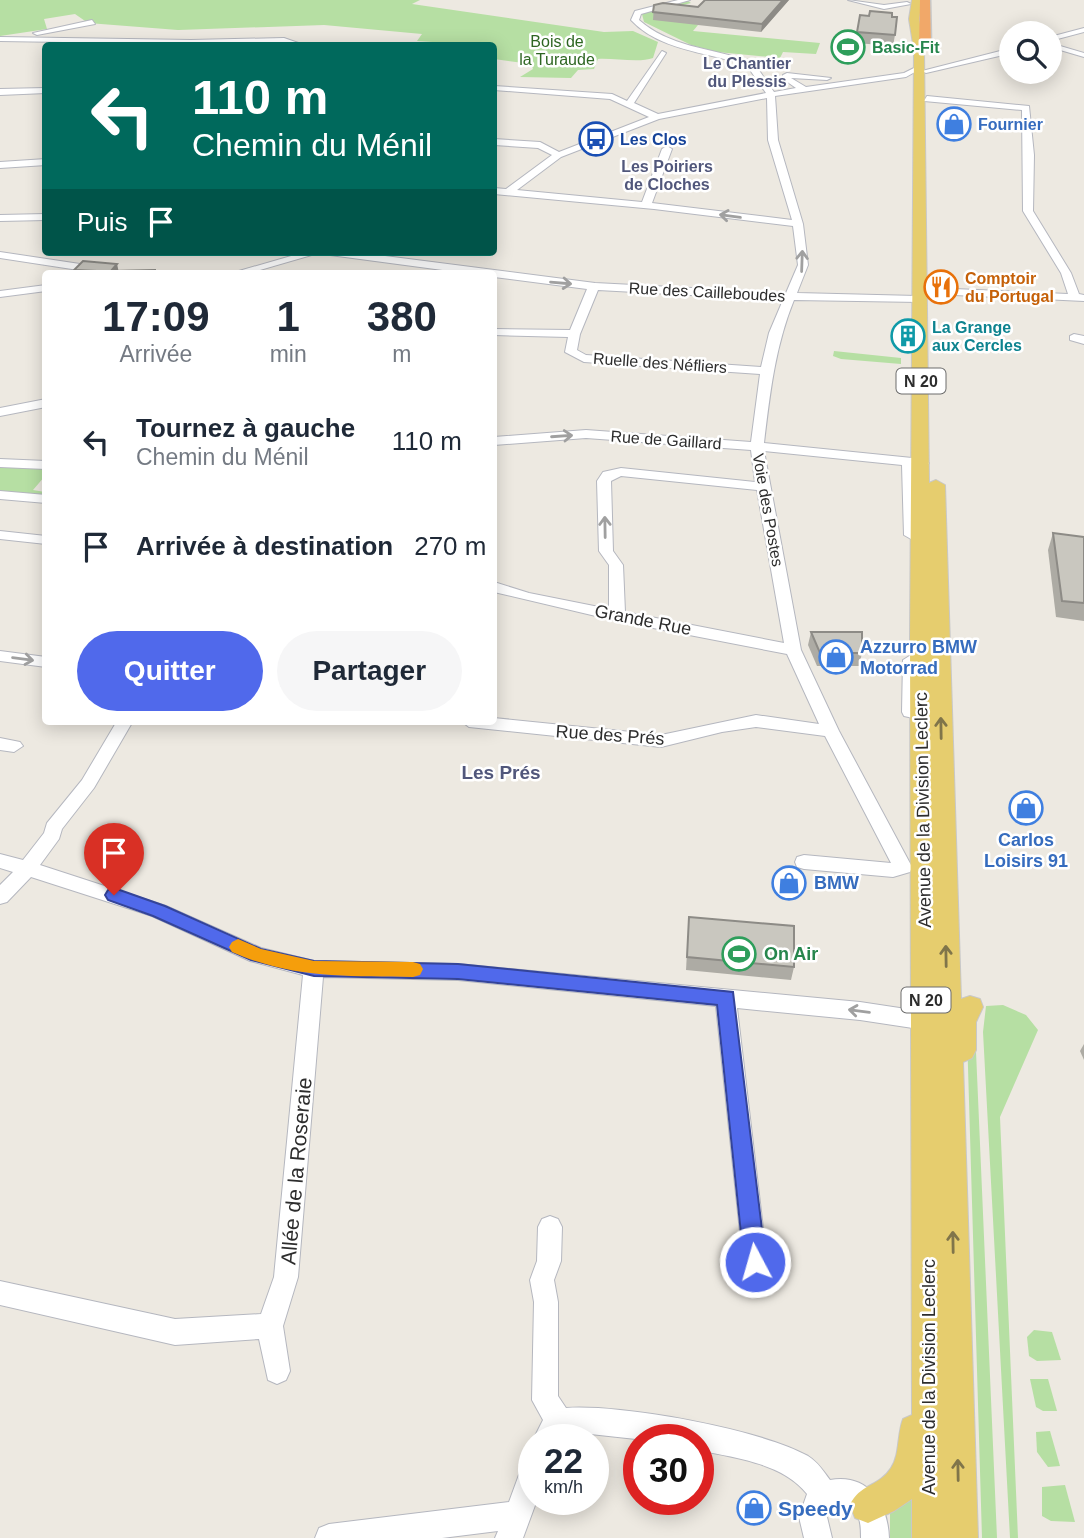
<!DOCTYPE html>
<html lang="fr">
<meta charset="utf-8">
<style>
:root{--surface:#fff;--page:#f6f6f7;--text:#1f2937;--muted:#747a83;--accent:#5069eb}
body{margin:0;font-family:Arial,sans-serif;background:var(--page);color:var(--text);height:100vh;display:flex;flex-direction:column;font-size:26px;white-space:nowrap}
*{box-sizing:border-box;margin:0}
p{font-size:23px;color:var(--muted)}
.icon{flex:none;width:38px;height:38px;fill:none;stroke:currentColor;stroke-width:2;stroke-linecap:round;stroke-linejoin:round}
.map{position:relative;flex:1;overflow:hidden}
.drawer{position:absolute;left:42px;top:270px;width:455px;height:455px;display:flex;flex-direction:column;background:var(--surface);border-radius:7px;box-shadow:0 4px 18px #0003}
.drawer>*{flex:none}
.top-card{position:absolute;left:42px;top:42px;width:455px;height:214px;border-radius:7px;box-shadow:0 4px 18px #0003;background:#00695c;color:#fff;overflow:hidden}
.controls{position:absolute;left:999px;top:21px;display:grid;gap:14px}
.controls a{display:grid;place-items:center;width:63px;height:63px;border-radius:50%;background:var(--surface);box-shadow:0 4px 18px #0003;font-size:35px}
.speed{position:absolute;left:518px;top:1424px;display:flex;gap:14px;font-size:35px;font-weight:700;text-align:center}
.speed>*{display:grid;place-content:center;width:91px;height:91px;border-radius:50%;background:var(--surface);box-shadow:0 4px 18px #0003;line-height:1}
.speed small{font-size:18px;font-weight:400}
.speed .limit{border:10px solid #d22;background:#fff;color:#111}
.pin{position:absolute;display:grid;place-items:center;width:60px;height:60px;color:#fff;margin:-72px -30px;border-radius:50% 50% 50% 0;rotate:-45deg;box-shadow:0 0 7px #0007}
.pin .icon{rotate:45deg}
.me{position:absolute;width:77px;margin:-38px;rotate:354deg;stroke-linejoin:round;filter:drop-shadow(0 0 5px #0008)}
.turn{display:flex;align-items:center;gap:24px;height:147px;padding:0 35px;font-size:32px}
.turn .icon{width:91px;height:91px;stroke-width:2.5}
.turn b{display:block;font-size:49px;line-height:60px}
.then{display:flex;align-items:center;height:66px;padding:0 35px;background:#0003;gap:14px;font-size:26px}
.eta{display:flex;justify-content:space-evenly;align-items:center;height:119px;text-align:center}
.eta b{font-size:42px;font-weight:700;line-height:49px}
.action{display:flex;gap:14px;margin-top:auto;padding:14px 35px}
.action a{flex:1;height:80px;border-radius:42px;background:var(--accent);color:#fff;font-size:28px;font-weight:700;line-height:80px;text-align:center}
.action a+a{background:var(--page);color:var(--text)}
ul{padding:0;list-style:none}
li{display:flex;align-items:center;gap:21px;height:105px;padding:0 35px}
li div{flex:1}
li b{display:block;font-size:26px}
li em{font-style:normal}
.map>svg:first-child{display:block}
.green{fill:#b6dfa3}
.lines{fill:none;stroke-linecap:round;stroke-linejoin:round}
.minor-casing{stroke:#b5b7bf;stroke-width:2}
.major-casing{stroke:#c8c8c8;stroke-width:2}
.highway-casing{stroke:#c8c8c8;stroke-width:3}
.minor{fill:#fff;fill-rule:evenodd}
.major{fill:#e6cd6e;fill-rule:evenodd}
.highway{fill:#f1a869;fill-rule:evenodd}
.wall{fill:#adaba4}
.shaded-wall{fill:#8d8b86}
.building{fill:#c9c7bf;stroke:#8d8b86;stroke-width:2}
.oneway{stroke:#a0a0a0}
.oneway2{stroke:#80754a}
.route{fill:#5069eb;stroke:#344499;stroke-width:2}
.slow{fill:#f59e0b}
.labels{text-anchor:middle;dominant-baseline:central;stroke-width:5;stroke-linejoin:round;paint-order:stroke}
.far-park-label{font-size:16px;fill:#2e6622;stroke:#fff}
.far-leisure-label{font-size:16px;font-weight:bold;fill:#27864d;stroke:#fff;text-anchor:start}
.far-neighbourhood-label{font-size:16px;font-weight:bold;fill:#51577b;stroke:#fff}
.far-shop-label{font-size:16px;font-weight:bold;fill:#366cbe;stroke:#fff;text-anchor:start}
.far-transit-label{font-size:16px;font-weight:bold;fill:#164399;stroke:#fff;text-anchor:start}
.far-food-label{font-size:16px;font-weight:bold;fill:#c56008;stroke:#fff;text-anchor:start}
.far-street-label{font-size:16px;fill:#2d2d2d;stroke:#fff}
.far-culture-label{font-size:16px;font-weight:bold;fill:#0d838f;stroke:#fff;text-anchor:start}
.shield{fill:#fff;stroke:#6c6c6c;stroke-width:2}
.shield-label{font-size:16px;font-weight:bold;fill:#2d2d2d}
.street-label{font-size:18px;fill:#2d2d2d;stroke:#fff}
.shop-label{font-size:18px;font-weight:bold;fill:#366cbe;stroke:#fff;text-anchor:start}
.leisure-label{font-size:18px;font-weight:bold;fill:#27864d;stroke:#fff;text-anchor:start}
.neighbourhood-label{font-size:19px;font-weight:bold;fill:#51577b;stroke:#fff}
.near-street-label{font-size:21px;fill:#2d2d2d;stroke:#fff}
.near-shop-label{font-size:21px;font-weight:bold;fill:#366cbe;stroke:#fff;text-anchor:start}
</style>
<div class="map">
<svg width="1084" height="1538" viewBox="0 0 1084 1538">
<rect width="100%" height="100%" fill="#ede9e1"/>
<g class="green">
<path d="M 0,0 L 420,0 L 412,4 L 604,32 L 633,31 L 658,42 L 653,58 C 640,63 614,58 598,59 L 594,69 L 578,70 L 571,78 L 520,77 L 533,69 L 531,64 L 494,59 L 494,46 L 417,41 L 422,34 L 324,25 L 178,30 L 88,23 L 75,14 L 44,19 L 47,29 L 0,36 Z"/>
<polygon points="688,1 691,3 656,12 698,25 693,31 820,43 816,54 783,52 780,58 717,52 691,45 644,22 642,14"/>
<polygon points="834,351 901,358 901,364 841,359 833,356"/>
<polygon points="0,465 45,468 45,476 33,490 45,492 45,497 0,493"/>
<polygon points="1003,1005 1026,1015 1038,1030 1000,1117 1018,1538 1010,1538 983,1032 986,1006"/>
<polygon points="977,1018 975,1028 997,1538 982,1538 967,1034"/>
<polygon points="1034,1330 1052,1332 1061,1360 1037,1361 1029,1356 1027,1337"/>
<polygon points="1030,1379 1048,1379 1057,1411 1043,1411 1036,1407"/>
<polygon points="1050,1431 1060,1466 1048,1467 1037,1452 1036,1432"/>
<polygon points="1065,1485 1075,1522 1051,1521 1042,1516 1042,1487"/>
<polygon points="913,1493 918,1538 890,1538 890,1511"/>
</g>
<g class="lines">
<defs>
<g id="minor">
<path d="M 678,0 L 690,0 L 641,14 L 639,20 C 668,46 711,49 748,60 L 756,66 L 774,92 L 796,88 L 783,79 L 783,75 L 787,73 L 831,78 L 827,80 L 791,78 L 806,87 L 904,73 L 918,66 L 922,68 L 906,77 L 775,96 L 778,140 L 803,224 L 808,265 L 797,293 L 917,296 L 931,288 L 1068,294 L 1061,273 L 1023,211 L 1022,110 L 924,101 L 927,96 L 1029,106 L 1034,155 L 1033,211 L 1071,273 L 1079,294 L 1084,295 L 1084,301 L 933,294 L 920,302 L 794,300 C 775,347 770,393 764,443 L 922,459 L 929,463 L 927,466 L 916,466 L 918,535 L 911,539 L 904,535 L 902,465 L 764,451 L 801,650 L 839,731 L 912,867 L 910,872 L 893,877 L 804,869 L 797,867 L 795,862 L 797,857 L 804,855 L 891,863 L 825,736 L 756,727 L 722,732 L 661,747 L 469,727 L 461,721 L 494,721 L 494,718 L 661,735 L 756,715 L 819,724 L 787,654 L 617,621 L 494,592 L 494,582 L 529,593 L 609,609 L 609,565 L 599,551 L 597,481 L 603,472 L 621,468 L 755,482 L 751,450 L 586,438 L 494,445 L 494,437 L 586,430 L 751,442 L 760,374 L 584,362 L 565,352 L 568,337 L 494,335 L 494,329 L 570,330 L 587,289 L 494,277 L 494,273 L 465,273 L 330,255 L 325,252 L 354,252 L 595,283 L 786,293 L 798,265 L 793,226 L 654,209 L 494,194 L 494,188 L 506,189 L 552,155 L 538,148 L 494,145 L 494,139 L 540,142 L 559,152 L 649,117 L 610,99 L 494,90 L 494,86 L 612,94 L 627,101 L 662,51 L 666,53 L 634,103 L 658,114 L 766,93 L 750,70 L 742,64 C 705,52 659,50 631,20 L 635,11 ZM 767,98 L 768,140 L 792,220 L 652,203 L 672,149 L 667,146 L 662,149 L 642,202 L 517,190 L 561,157 L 659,119 ZM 598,290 L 783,300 L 769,333 L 761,367 L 586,355 L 577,350 L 580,334 ZM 621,476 L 757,490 L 784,643 L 625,612 L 623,565 L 613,551 L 611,481 Z"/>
<polygon points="848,0 884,5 907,2 911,4 884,9"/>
<polygon points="92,20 95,24 37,35 33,33"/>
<polygon points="1084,28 1084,32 1050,41 1050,37"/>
<polygon points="0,37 191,40 284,38 307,46 283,42 191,44 0,41"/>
<polygon points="1050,43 1084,53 1084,57 1050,47"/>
<polygon points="1012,48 1012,53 926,73 922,71"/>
<polygon points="46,88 46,93 0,95 0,89"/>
<polygon points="46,159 46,165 0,168 0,162"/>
<polygon points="46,214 46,220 0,221 0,215"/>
<polygon points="0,252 100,267 105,270 98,273 0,258"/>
<polygon points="305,252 322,252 250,273 232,273"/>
<polygon points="46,285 46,291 0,297 0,291"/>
<polygon points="1074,334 1084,336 1084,344 1070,340 1070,336"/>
<polygon points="46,399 46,407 0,416 0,408"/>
<polygon points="0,459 46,461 46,469 0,467"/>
<polygon points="0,491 46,495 46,503 0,499"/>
<polygon points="0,531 46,536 46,544 0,539"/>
<polygon points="0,651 46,657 46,667 0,661"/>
<polygon points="911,655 919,660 918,708 928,710 930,714 922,720 904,716 902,712 903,660"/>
<polygon points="117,721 133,721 94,788 62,829 59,839 40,865 166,906 261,948 314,961 458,964 860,1002 926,1012 933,1015 936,1021 933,1027 926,1030 860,1020 737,1008 767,1262 757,1282 748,1286 739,1282 736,1274 743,1260 716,1006 458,980 323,977 298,1277 283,1326 290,1371 286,1380 277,1384 268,1380 259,1339 175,1345 0,1305 0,1281 175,1319 261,1314 274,1277 303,975 250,961 152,916 31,877 7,902 0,904 0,885 13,872 0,868 0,854 23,860 44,833 47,823 82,780"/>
<polygon points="0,738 20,742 23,746 14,752 0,750"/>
<path d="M 550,1216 L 558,1219 L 562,1227 L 561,1261 L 554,1280 L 558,1302 L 558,1396 L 566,1408 C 622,1404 759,1429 808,1456 C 818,1462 824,1472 830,1480 C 869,1473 888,1505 889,1538 L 861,1538 C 861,1520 860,1510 841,1505 L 829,1511 L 827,1517 L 832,1538 L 804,1538 L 799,1517 L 807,1494 C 783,1463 735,1458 698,1450 L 698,1440 L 645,1440 L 581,1433 L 565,1434 L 560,1440 L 534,1440 L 534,1442 L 533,1440 L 543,1420 L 532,1400 L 534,1302 L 530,1280 L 537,1261 L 538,1227 L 542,1219 Z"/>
<polygon points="534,1458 534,1500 537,1500 523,1538 495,1538 498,1531 442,1538 315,1538 319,1528 329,1524 509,1502 524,1461"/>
</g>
<path id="major" d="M 912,0 L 922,0 L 919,19 L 924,50 L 929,483 L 936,480 L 945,485 L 961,999 L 970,996 L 980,999 L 983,1007 L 976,1022 L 976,1050 L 972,1058 L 963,1062 L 978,1538 L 912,1538 L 912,1499 L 894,1511 L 868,1523 L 855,1518 L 850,1505 C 859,1484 879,1487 891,1468 C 900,1455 897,1434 903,1419 L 912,1415 L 910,640 L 914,50 L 909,19 Z"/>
<polygon id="highway" points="920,0 930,0 931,45 925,48 919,45"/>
</defs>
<use href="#minor" class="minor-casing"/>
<use href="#major" class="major-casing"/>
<use href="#highway" class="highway-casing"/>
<use href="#minor" class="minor"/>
<use href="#major" class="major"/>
<use href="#highway" class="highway"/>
</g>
<g class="wall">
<polygon points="789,0 761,32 653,20 654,5 698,7"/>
<polygon points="860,15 892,17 895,35 893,46 856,43"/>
<polygon points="74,270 118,271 155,273 75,273"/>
<polygon points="1053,533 1084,537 1084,621 1056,617 1048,550"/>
<polygon points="811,632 862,653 859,666 817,666 808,645"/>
<polygon points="689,917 794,967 791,980 686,970"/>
<polygon points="1084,1044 1084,1060 1080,1051"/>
</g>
<g class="shaded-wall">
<polygon points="783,0 789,0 761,32 762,24"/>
<polygon points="117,264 119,273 111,271"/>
</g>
<g class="building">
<polygon points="705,0 783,0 762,24 653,12 654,5 663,3 698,7"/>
<polygon points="870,11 892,13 892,17 897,17 895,35 857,32 860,15 869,16"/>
<polygon points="83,261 117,264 111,271 155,270 155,273 96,273 96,271 74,270"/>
<polygon points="1053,533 1084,537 1084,603 1062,601"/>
<polygon points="811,632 862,632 862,653 820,653"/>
<polygon points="689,917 794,926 794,967 687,957"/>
</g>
<defs><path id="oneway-shaft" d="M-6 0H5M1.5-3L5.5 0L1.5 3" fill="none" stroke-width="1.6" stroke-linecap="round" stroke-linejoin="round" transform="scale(1.75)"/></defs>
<g class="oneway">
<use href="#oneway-shaft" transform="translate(730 216) rotate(-172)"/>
<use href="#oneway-shaft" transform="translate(802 261) rotate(-88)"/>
<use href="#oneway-shaft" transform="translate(561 283) rotate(5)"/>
<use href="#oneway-shaft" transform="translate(562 436) rotate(-4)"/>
<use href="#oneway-shaft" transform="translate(605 527) rotate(-91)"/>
<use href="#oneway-shaft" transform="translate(23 659) rotate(7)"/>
<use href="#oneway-shaft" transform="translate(859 1011) rotate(-173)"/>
</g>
<g class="oneway2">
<use href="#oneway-shaft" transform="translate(941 728) rotate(-91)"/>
<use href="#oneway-shaft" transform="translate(946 956) rotate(-91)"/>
<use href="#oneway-shaft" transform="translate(953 1242) rotate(-91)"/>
<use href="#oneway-shaft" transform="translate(958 1470) rotate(-91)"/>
</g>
<polygon class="route" points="114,888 165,906 261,949 314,961 458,964 733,992 766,1262 763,1269 755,1272 748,1269 744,1262 717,1005 458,979 314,976 251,960 153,916 108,900 105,895 108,890"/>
<path class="slow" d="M 238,939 L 261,949 L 314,961 L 413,962 L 420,964 L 423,969 L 420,975 L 413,977 C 348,976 293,979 232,952 L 229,947 L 232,942 Z"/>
<defs>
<symbol id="stadium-ring" viewBox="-11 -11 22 22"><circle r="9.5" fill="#fff" stroke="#2e9e5b" stroke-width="1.5"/><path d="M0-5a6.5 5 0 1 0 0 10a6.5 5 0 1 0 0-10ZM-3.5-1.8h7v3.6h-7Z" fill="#2e9e5b"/></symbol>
<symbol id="shop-ring" viewBox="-11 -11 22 22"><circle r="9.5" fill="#fff" stroke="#3f7fe0" stroke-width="1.5"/><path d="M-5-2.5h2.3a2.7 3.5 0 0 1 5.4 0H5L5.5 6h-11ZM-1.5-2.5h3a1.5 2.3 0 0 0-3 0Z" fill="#3f7fe0"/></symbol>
<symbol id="bus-ring" viewBox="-11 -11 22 22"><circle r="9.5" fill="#fff" stroke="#1a4fb4" stroke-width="1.5"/><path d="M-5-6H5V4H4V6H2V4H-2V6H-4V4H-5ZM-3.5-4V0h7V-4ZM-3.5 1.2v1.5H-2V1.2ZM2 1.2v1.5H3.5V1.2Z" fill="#1a4fb4"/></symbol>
<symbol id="restaurant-ring" viewBox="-11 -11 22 22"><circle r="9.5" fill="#fff" stroke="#e8710a" stroke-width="1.5"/><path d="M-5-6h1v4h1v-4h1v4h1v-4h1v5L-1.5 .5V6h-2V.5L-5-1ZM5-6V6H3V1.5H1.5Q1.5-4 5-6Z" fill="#e8710a"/></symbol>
<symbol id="building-ring" viewBox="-11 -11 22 22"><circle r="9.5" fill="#fff" stroke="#0f9aa8" stroke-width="1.5"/><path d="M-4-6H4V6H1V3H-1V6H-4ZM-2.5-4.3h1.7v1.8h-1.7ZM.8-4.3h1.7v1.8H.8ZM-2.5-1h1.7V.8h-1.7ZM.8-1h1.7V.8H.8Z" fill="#0f9aa8"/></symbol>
</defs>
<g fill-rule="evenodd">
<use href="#stadium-ring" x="829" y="28" width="38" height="38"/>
<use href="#shop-ring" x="935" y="105" width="38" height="38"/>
<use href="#bus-ring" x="577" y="120" width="38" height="38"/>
<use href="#restaurant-ring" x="922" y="268" width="38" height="38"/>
<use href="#building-ring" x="889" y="317" width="38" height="38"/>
<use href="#shop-ring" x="817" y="638" width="38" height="38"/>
<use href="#shop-ring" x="1007" y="789" width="38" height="38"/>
<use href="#shop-ring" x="770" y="864" width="38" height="38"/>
<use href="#stadium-ring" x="720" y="935" width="38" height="38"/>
<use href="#shop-ring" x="735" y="1489" width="38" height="38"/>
</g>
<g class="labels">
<g class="far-park-label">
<text x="557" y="41">Bois de<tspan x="557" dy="18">la Turaude</tspan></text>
</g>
<g class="far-leisure-label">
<text x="872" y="47">Basic-Fit</text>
</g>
<g class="far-neighbourhood-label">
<text x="747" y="63">Le Chantier<tspan x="747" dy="18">du Plessis</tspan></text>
<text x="667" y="166">Les Poiriers<tspan x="667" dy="18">de Cloches</tspan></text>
</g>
<g class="far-shop-label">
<text x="978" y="124">Fournier</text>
</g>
<g class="far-transit-label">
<text x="620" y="139">Les Clos</text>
</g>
<g class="far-food-label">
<text x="965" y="278">Comptoir<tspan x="965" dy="18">du Portugal</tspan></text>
</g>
<g class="far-street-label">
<text transform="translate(707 292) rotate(3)">Rue des Cailleboudes</text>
<text transform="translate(660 363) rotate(4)">Ruelle des Néfliers</text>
<text transform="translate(666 440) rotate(4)">Rue de Gaillard</text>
<text transform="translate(768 510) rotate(80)">Voie des Postes</text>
</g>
<g class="far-culture-label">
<text x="932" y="327">La Grange<tspan x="932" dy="18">aux Cercles</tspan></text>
</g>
<g class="shield">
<rect x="896.5" y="368.5" width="49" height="25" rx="5"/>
<rect x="901.5" y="987.5" width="49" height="25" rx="5"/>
</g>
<g class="shield-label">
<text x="921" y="381">N 20</text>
<text x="926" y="1000">N 20</text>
</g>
<g class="street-label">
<text transform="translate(643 620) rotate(11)">Grande Rue</text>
<text transform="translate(610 735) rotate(4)">Rue des Prés</text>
<text transform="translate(923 810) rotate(-91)">Avenue de la Division Leclerc</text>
<text transform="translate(929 1377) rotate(-90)">Avenue de la Division Leclerc</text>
</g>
<g class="shop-label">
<text x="860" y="647">Azzurro BMW<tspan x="860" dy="21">Motorrad</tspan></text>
<text x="1026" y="840" text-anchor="middle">Carlos<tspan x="1026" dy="21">Loisirs 91</tspan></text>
<text x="814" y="883">BMW</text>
</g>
<g class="leisure-label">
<text x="764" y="954">On Air</text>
</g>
<g class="neighbourhood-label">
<text x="501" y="772">Les Prés</text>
</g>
<g class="near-street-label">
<text transform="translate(296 1171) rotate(-85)">Allée de la Roseraie</text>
</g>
<g class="near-shop-label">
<text x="778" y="1508">Speedy</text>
</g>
</g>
</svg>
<div class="controls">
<a><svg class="icon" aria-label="search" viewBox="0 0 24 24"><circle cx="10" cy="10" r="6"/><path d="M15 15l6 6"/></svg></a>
</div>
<div class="speed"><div>22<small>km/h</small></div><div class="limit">30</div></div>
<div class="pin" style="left:114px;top:895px;background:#d93025"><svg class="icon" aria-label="arrive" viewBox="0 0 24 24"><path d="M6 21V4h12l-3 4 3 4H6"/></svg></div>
<svg class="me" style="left:755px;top:1262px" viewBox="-20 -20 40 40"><circle r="17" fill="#5069eb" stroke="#fff" stroke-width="3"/><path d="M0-11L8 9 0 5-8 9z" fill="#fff"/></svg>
<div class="top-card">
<div class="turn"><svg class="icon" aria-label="left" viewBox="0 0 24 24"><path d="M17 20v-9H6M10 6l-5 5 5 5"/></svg><div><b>110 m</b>Chemin du Ménil</div></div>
<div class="then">Puis<svg class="icon" aria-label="arrive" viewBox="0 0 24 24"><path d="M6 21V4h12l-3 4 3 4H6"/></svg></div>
</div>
<section class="drawer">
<div class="eta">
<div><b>17:09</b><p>Arrivée</p></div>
<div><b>1</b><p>min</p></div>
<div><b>380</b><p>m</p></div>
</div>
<ul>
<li><svg class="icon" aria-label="left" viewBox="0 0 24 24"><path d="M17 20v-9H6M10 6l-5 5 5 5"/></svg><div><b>Tournez à gauche</b><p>Chemin du Ménil</p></div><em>110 m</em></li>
<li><svg class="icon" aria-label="arrive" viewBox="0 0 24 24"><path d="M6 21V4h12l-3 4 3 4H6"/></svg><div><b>Arrivée à destination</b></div><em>270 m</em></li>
</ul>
<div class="action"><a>Quitter</a><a>Partager</a></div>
</section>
</div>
